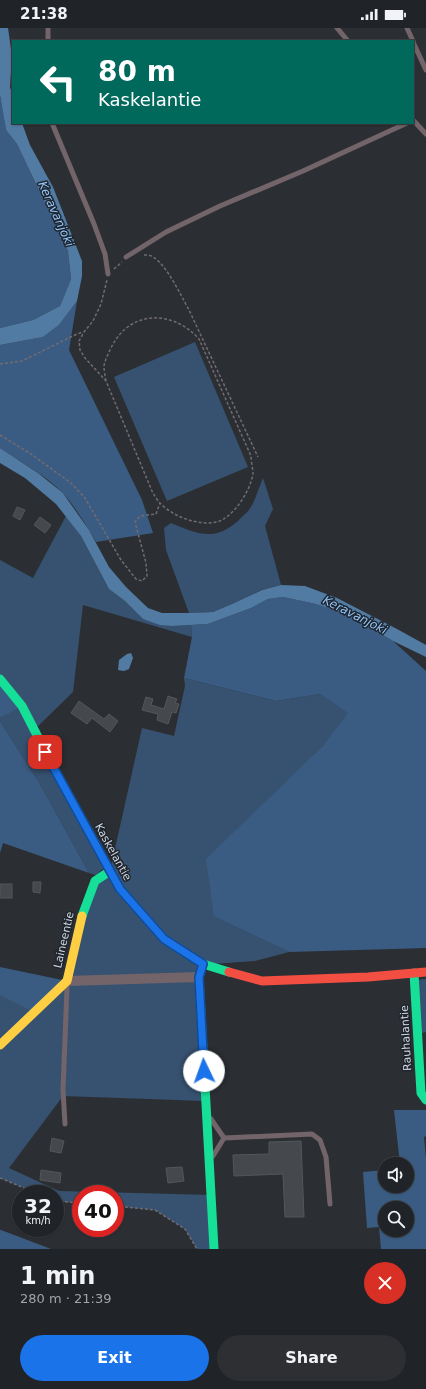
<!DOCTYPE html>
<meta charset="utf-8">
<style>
:root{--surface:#202327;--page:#2d2f33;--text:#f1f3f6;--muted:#a2a4a7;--line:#3d4044;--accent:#1a73e8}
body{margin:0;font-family:"DejaVu Sans",sans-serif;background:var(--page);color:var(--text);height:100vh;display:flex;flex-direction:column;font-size:15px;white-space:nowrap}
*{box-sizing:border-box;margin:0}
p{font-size:13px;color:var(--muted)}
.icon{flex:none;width:22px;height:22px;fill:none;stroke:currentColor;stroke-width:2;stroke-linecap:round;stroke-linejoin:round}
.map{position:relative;height:1221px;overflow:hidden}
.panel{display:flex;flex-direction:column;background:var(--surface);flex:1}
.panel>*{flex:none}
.guide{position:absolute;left:12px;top:12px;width:402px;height:84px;border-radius:0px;box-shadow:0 1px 3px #0004,0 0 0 1px var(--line);background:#00695c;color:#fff;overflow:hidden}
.tools{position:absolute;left:378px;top:1129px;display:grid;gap:8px}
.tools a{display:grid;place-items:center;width:36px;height:36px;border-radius:50%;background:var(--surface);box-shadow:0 1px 3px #0004,0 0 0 1px var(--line);font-size:20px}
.speed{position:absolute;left:12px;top:1157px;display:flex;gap:8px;font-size:20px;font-weight:700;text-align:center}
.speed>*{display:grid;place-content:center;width:52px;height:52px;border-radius:50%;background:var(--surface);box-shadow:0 1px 3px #0004,0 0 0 1px var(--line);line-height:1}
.speed small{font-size:10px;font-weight:400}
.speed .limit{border:6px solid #d22;background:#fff;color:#111}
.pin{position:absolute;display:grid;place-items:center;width:34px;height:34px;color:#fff;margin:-17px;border-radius:8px;box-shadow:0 2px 6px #0006}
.me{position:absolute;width:44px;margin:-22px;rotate:357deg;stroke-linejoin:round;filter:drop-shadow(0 0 3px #0008)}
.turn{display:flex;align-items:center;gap:14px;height:84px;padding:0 20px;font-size:18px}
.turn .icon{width:52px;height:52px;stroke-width:2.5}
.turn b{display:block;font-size:28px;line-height:34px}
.round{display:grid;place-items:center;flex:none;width:42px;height:42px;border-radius:21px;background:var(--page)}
.head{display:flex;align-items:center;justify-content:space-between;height:68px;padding:0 20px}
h1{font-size:24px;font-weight:700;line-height:30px}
.button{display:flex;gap:8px;margin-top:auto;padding:8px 20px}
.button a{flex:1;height:46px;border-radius:24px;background:var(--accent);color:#fff;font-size:16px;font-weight:700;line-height:46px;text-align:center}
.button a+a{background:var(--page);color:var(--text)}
.status{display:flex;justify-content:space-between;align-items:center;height:28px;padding:0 20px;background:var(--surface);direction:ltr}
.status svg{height:11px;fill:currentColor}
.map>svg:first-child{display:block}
.green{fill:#375271}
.forest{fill:#3b5c82;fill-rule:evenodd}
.water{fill:#517ba2}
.building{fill:#45484d;stroke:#53575a}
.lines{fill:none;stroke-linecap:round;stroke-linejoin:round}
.path{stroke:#726b70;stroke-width:1.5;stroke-dasharray:3 2;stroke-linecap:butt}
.lane{stroke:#726469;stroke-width:5}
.street{stroke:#726469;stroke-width:10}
.fast{stroke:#16e098;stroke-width:9}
.slow{stroke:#ffcf43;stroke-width:9}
.jam{stroke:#f24e42;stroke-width:9}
.route-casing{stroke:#114b97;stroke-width:10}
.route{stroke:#1a73e8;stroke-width:7}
.labels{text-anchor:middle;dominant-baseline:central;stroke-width:3;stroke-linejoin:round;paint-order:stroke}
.street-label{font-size:11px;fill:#d1d6dc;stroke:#1e252e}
.water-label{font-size:12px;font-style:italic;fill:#93c6f9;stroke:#1e252e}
</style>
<div class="status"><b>21:38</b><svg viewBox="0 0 49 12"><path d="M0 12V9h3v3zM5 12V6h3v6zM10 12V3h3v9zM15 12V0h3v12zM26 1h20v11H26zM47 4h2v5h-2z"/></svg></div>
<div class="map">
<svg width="426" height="1221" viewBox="0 0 426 1221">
<rect width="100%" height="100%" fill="#2b2f34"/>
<g class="green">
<polygon points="195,314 248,439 167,473 114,349"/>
<path d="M 263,450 L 273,481 L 265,498 L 281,557 L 261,562 L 232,576 L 213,584 L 189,585 L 166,522 L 164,500 L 171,495 C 198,506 214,514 238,493 C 241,489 246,486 249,482 C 255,474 259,459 263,450 Z"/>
<polygon points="66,488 81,508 109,561 125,573 143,591 173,598 191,597 192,609 83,577 73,664 34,702 107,837 96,847 89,845 40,756 0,693 0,690 21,677 0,651 0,532 33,550"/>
<polygon points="184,650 276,673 320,666 349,685 322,719 215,888 289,924 255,933 197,937 205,1073 63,1068 9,1140 59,1163 211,1167 214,1221 197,1221 185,1201 155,1182 115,1178 115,1166 81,1166 81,1175 55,1173 55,1166 39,1166 0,1150 0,967 67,953 95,853 110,843 142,700 174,708 185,658"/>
<polygon points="426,951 426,1004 418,1006 415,952"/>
</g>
<g class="forest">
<polygon points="0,67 6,102 17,116 68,223 71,251 60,278 33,292 0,300"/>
<path d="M 77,273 L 69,322 L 142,472 L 153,505 L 96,514 C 88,500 74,477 63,465 C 45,447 21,434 0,420 L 0,317 L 43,309 L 59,297 Z"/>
<polygon points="283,569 316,576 346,586 393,613 426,643 426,920 289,924 214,888 206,831 322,719 348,685 320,666 276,673 184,650 192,609 191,597 208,596 251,580 268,571"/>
<polygon points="0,651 22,678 0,690"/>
<polygon points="0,693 40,756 89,845 3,815 0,825"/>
<polygon points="0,939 67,953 34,984 0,967"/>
<path d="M 394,1082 L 426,1082 L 426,1108 L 424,1109 L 426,1131 L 426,1221 L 381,1221 L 379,1199 L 367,1200 L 363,1144 L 385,1142 L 385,1158 L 407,1158 L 407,1136 L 400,1136 ZM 385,1180 L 407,1180 L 407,1202 L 385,1202 Z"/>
<polygon points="0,1202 1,1202 51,1221 0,1221"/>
</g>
<g class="water">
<polygon points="0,0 8,0 12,28 10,59 13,68 13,95 22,95 30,117 53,159 82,233 82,248 77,273 59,297 43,309 0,317 0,300 33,292 60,278 71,251 68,223 17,116 6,102 0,67"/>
<polygon points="0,420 38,445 63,465 89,502 109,539 126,559 148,580 162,585 189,585 213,584 232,576 262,562 281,557 305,558 337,570 397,601 426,617 426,629 393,613 346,586 316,576 283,569 268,571 251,580 208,596 173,598 160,597 143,591 125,573 109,561 81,508 56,476 25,450 0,435"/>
<polygon points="131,625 133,630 129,641 124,643 118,642 119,632 127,626"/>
</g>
<g class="building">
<polygon points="17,479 25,482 20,492 13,488"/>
<polygon points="40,489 51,497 45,505 34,497"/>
<polygon points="168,668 177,671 175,675 179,676 176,685 172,684 168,696 157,692 158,686 142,682 146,669 153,671 151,677 164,681"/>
<polygon points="79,673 104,691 109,686 118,693 110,704 92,690 87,696 71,685"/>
<polygon points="33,854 41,854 40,865 33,864"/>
<rect x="0" y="856" width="12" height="14"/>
<polygon points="52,1110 64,1113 61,1125 50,1123"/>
<polygon points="301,1113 304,1189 285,1189 283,1146 234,1148 233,1127 269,1126 269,1114"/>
<polygon points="182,1139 184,1153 168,1155 166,1140"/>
<polygon points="41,1142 61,1145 60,1155 40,1152"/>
</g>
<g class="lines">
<g class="path">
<path d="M 144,227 C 147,227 150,227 153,229 C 167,237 181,268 189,282 L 258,429"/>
<polyline points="114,241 122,234"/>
<polyline points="0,336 22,333 77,306 83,304"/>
<path d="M 106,353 C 105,348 104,342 104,338 C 105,332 108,326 111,320 C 129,282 172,281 199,311 L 251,428 C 251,434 253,441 253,446 C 250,463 234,489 217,494 C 199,498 173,489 160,475 C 157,472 154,467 152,463 L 106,353 L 85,330 L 80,322 L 79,313 L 84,304 L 93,293 L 101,276 L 107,252"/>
<polyline points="0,407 31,426 71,455 85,470 121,532 136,551 142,553 147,548 146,535 135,494 140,488 156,486 160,475"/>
<polyline points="0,1150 39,1166"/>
<polyline points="55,1173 81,1175"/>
<polyline points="115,1178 155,1182 185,1201 197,1221"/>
</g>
<g class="lane">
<polyline points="48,0 48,13"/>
<polyline points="337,0 348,13"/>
<polyline points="407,0 413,13"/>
<polyline points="413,14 426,42"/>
<polyline points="413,92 426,106"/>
<polyline points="52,95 94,196 105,226 108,246"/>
<polyline points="126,229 166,204 220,178 303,143 407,95"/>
<polyline points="211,1091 224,1110 312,1106 320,1112 326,1129 330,1176"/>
<polyline points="65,1096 63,1062 67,959"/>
<polyline points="213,1128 224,1110"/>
</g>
<polyline class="street" points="67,953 199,949"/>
<g class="fast">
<polyline points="0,651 22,678 57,746 120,861 164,911 203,936 229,944"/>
<polyline points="82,888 95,853 110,843"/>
<polyline points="203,936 199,949 214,1221"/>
<polyline points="414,945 421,1065 426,1072"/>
</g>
<polyline class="slow" points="0,1017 67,953 82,888"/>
<polyline class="jam" points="229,944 262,953 368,949 426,944"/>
</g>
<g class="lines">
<defs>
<polyline id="route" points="45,724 120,861 164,911 203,936 199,949 204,1043"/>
</defs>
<use href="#route" class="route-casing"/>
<use href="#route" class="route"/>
</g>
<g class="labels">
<g class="street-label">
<text transform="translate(113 824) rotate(61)">Kaskelantie</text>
<text transform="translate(64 912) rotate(-77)">Laineentie</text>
<text transform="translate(406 1010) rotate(-93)">Rauhalantie</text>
</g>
<g class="water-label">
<text transform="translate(56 186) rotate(66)">Keravanjoki</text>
<text transform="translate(355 587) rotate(27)">Keravanjoki</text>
</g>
</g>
</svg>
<div class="tools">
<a><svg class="icon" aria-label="sound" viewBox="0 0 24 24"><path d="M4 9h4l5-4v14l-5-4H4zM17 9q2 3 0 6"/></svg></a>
<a><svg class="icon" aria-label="search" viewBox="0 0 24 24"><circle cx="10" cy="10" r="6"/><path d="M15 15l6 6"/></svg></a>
</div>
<div class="speed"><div>32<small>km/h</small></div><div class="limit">40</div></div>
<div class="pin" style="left:45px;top:724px;background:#d93025"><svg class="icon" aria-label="arrive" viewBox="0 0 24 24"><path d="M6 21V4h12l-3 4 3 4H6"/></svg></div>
<svg class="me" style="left:204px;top:1043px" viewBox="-20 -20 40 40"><circle r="19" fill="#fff"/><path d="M0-13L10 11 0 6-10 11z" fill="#1a73e8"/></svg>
<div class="guide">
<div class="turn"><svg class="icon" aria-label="left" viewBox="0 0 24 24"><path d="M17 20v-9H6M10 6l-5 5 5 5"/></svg><div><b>80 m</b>Kaskelantie</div></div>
</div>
</div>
<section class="panel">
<div class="head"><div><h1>1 min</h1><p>280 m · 21:39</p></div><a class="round" style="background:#d93025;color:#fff"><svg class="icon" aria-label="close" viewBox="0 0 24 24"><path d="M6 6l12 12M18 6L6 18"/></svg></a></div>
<div class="button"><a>Exit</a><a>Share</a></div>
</section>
